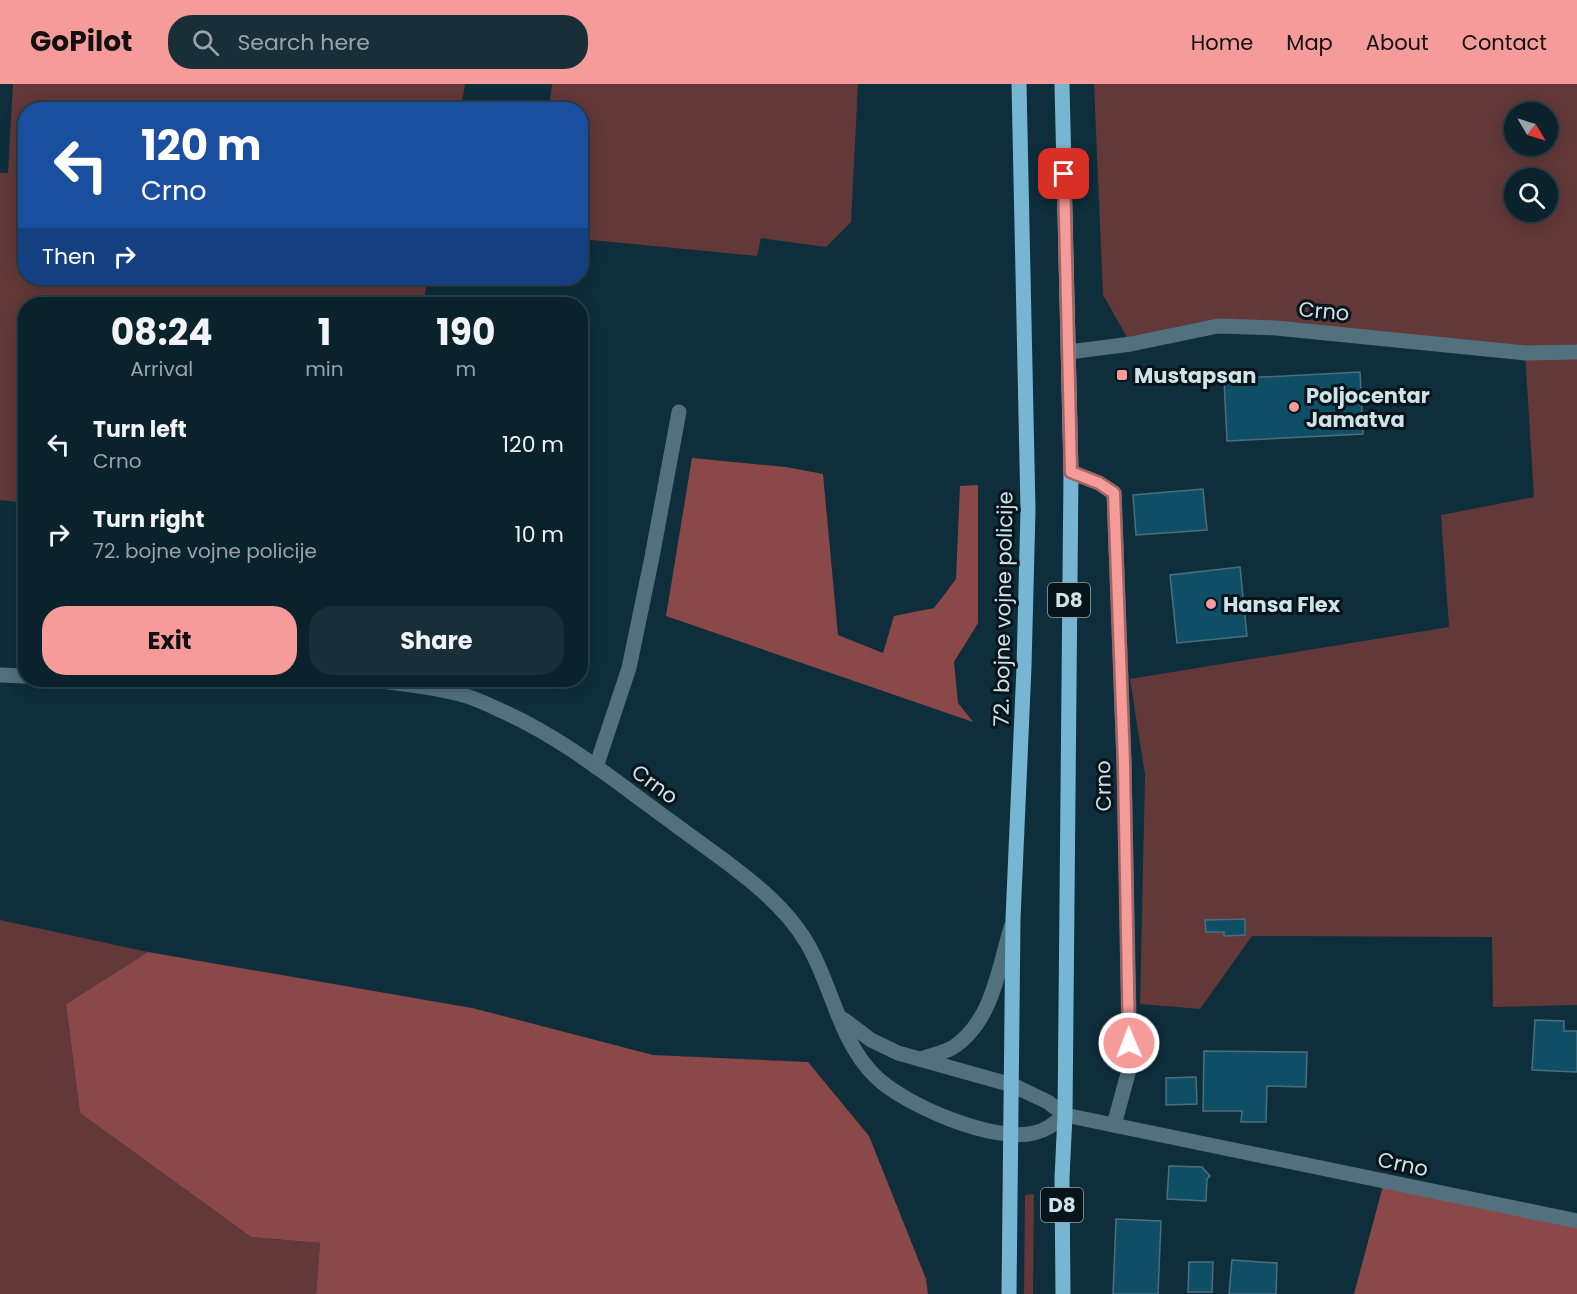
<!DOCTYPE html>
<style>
:root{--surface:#0a222c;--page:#182f38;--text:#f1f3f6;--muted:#99a4a9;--line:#2a3f48;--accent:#f59b99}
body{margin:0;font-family:Poppins,sans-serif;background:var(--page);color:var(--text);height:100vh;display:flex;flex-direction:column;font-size:22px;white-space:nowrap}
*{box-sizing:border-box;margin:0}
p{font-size:20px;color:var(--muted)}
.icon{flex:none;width:33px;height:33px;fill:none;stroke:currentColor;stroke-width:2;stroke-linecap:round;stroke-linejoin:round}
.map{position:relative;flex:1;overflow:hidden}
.panel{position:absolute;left:18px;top:213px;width:570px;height:390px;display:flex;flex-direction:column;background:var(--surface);border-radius:24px;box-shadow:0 3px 15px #0003,0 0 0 2px var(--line)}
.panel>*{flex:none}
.guide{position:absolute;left:18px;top:18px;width:570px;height:183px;border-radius:24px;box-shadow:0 3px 15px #0003,0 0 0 2px var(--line);background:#1a4fa0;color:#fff;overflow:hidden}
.needle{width:39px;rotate:128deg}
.controls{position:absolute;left:1504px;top:18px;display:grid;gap:12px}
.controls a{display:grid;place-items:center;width:54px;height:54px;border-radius:50%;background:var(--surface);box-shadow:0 3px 15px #0003,0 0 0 2px var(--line);font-size:30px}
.pin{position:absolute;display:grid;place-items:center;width:51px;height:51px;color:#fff;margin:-26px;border-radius:12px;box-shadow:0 3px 9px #0006}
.me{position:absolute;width:66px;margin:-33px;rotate:359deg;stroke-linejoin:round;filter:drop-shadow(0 0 4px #0008)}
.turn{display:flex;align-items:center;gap:21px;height:126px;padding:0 24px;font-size:27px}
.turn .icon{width:78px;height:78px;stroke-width:2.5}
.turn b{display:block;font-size:42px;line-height:51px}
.then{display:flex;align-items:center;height:57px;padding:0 24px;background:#0003;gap:12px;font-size:22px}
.eta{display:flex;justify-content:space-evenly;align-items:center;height:102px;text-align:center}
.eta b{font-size:36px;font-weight:700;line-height:42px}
.primary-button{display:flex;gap:12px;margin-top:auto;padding:12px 24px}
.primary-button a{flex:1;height:69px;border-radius:24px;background:var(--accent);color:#111;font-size:24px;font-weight:700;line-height:69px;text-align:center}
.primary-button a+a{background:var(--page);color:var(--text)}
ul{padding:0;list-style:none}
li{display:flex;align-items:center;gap:18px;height:90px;padding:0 24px}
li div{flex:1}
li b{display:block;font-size:22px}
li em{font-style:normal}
header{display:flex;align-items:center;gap:36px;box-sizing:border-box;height:84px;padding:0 30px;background:var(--accent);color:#111}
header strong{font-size:28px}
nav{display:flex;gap:33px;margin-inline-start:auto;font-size:21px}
.search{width:420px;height:54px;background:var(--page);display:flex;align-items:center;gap:15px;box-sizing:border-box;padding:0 21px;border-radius:24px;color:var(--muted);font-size:22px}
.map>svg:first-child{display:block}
.green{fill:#623838;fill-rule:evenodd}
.forest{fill:#8b4848}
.building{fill:#0e4f66;stroke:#4e6e7d;stroke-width:1.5}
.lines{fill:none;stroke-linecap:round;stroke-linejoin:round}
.minor{stroke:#52707e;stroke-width:15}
.major{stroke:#77b6d2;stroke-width:15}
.route-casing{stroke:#9f6563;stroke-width:15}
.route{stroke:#f59b99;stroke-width:10}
.poi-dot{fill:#f59b99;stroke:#07141a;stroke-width:2}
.labels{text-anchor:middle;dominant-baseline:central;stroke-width:6;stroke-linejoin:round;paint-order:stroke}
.shield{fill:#07141a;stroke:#94a4ac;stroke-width:1.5}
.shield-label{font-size:20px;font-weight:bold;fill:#d0e1ea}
.street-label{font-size:21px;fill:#d0e1ea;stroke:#07141a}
.poi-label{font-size:21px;font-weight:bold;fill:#d0e1ea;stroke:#07141a;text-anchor:start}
</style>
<header>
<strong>GoPilot</strong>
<div class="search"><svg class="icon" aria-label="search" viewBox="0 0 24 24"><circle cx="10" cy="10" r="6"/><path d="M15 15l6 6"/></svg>Search here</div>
<nav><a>Home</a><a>Map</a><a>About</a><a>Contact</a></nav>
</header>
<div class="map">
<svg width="1577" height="1210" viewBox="0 0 1577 1210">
<rect width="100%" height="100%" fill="#0e2e3b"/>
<g class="green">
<polygon points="13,0 465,0 461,25 26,26 26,194 427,194 424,220 26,220 25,419 0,416 0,89 8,89"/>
<polygon points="552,0 858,0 851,138 826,163 761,154 757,172 581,155 580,26 549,25"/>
<path d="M 1094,0 L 1577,0 L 1577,921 L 1493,923 L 1492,853 L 1252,852 L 1200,925 L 1140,920 L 1145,691 L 1130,595 L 1449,543 L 1441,431 L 1534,413 L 1525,269 L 1218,242 L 1131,260 L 1103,211 ZM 1515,28 L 1548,28 L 1548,62 L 1515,62 ZM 1515,94 L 1548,94 L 1548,128 L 1515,128 Z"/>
<polygon points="0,836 148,868 66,920 80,1029 251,1153 320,1159 316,1210 0,1210"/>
<polygon points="1034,1110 1033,1210 1024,1210 1025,1111"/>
</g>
<g class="forest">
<polygon points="692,374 786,383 823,390 838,551 883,569 894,532 934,524 956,495 960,402 978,401 978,539 954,578 958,619 973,638 666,532"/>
<polygon points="148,868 472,924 653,971 808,978 869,1052 926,1195 928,1210 316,1210 320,1159 251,1153 80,1029 66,920"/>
<polygon points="1384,1098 1577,1137 1577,1210 1354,1210"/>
</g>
<g class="building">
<polygon points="1360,288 1363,350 1227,357 1224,295"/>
<polygon points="1203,405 1207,446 1136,451 1133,411"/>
<polygon points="1240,483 1247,552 1177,559 1170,491"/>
<polygon points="1245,835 1245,851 1224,852 1224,848 1206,848 1205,836"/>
<polygon points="1535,936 1564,937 1564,947 1577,947 1577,988 1532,986"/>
<polygon points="1204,967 1307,968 1306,1003 1267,1002 1266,1038 1241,1038 1242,1027 1203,1027"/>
<polygon points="1196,993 1197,1020 1166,1021 1166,994"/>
<polygon points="1169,1082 1202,1083 1210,1092 1207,1095 1206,1117 1167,1115"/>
<polygon points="1116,1135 1161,1137 1158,1210 1113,1210"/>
<polygon points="1232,1176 1277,1179 1276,1210 1229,1210"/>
<polygon points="1189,1178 1213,1178 1212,1208 1188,1208"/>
</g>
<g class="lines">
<g class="minor">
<polyline points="1069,268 1131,260 1218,242 1276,244 1526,269 1577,268"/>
<polyline points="1071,388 1099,399 1114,409 1124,679 1130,982 1114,1041"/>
<polyline points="0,591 26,592"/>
<polyline points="185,596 288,596"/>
<path d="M 375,596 C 401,600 429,602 455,609 C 471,612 487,620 502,627 C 563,654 615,697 669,736 C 715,771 777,808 807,859 C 832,901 839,957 875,992 C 904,1021 993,1059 1034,1049 C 1047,1046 1055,1039 1065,1031"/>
<polyline points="596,683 629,584 652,473 679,328"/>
<polyline points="843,935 871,956 898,969 1012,1001 1048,1018 1065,1031 1577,1137"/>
<path d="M 921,975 C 931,971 943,969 952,964 C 992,939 999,884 1011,843"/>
</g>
<g class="major">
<polyline points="1062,0 1071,388 1065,1031 1062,1094 1063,1210"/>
<polyline points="1009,1210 1013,835 1024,583 1028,426 1019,0"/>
</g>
</g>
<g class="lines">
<defs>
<polyline id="route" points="1064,90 1071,388 1099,399 1114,409 1124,679 1129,959"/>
</defs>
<use href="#route" class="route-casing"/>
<use href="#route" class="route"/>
</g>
<g class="poi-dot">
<rect x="1116" y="285" width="12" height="12" rx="3"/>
<circle cx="1294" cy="323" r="6"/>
<circle cx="1211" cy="520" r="6"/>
</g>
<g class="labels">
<g class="shield">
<rect x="1048" y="499" width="42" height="34" rx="4.5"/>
<rect x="1041" y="1104" width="42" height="34" rx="4.5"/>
</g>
<g class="shield-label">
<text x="1069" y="516">D8</text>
<text x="1062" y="1121">D8</text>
</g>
<g class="street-label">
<text transform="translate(1324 227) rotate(5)">Crno</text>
<text transform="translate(1003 525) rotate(-89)">72. bojne vojne policije</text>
<text transform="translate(655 700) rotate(36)">Crno</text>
<text transform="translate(1103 702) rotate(-91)">Crno</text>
<text transform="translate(1403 1080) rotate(12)">Crno</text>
</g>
<g class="poi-label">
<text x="1134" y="291">Mustapsan</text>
<text x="1306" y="311">Poljocentar<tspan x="1306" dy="24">Jamatva</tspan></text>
<text x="1223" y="520">Hansa Flex</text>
</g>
</g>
</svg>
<div class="controls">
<a><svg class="needle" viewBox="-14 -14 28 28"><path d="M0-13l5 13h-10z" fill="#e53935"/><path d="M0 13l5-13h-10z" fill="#99a4a9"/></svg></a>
<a><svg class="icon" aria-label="search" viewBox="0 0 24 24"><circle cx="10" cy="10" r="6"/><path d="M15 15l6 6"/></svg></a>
</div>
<div class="pin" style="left:1064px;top:90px;background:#d93025"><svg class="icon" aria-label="arrive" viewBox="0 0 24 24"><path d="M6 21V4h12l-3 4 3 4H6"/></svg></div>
<svg class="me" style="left:1129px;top:959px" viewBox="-20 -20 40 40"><circle r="17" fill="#f59b99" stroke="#fff" stroke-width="3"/><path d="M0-11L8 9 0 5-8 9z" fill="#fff"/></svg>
<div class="guide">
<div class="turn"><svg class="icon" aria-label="left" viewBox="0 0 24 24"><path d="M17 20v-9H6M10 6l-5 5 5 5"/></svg><div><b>120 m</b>Crno</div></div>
<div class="then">Then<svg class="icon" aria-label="right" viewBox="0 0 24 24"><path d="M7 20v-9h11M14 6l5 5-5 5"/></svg></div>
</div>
<section class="panel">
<div class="eta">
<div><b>08:24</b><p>Arrival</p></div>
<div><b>1</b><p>min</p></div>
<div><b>190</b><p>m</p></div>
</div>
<ul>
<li><svg class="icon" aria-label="left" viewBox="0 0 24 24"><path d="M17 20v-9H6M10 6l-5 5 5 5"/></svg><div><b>Turn left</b><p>Crno</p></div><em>120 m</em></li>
<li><svg class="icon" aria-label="right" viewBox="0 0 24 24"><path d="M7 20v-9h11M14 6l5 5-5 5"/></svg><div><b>Turn right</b><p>72. bojne vojne policije</p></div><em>10 m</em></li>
</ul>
<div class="primary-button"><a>Exit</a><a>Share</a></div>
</section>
</div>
